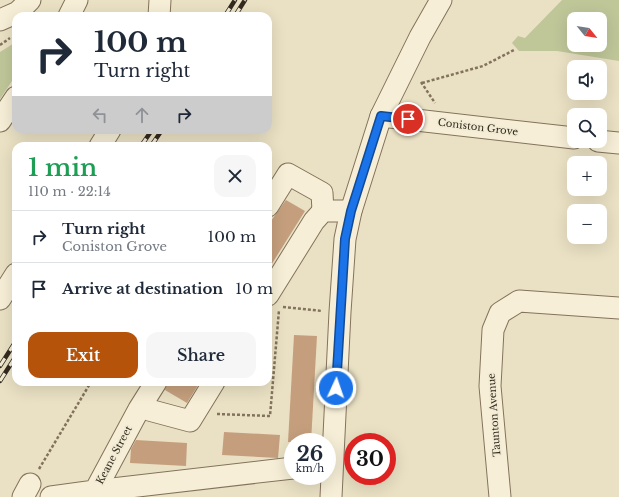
<!DOCTYPE html>
<meta charset="utf-8">
<style>
:root{--surface:#fff;--page:#f6f6f7;--text:#1f2937;--muted:#747a83;--line:#e0e1e3;--accent:#b45309}
body{margin:0;font-family:"Libre Baskerville",serif;background:var(--page);color:var(--text);height:100vh;display:flex;flex-direction:column;font-size:15px;white-space:nowrap}
*{box-sizing:border-box;margin:0}
p{font-size:13px;color:var(--muted)}
.icon{flex:none;width:22px;height:22px;fill:none;stroke:currentColor;stroke-width:2;stroke-linecap:round;stroke-linejoin:round}
.map{position:relative;flex:1;overflow:hidden}
.drawer{position:absolute;left:12px;top:142px;width:260px;height:244px;display:flex;flex-direction:column;background:var(--surface);border-radius:12px;box-shadow:0 4px 16px #0002}
.drawer>*{flex:none}
.guide{position:absolute;left:12px;top:12px;width:260px;height:122px;border-radius:12px;box-shadow:0 4px 16px #0002;background:#fff;color:var(--text);overflow:hidden}
.needle{width:26px;rotate:120deg}
.controls{position:absolute;left:567px;top:12px;display:grid;gap:8px}
.controls a{display:grid;place-items:center;width:40px;height:40px;border-radius:8px;background:var(--surface);box-shadow:0 4px 16px #0002;font-size:20px}
.speed{position:absolute;left:284px;top:433px;display:flex;gap:8px;font-size:20px;font-weight:700;text-align:center}
.speed>*{display:grid;place-content:center;width:52px;height:52px;border-radius:50%;background:var(--surface);box-shadow:0 4px 16px #0002;line-height:1}
.speed small{font-size:10px;font-weight:400}
.speed .limit{border:6px solid #d22;background:#fff;color:#111}
.pin{position:absolute;display:grid;place-items:center;width:34px;height:34px;color:#fff;margin:-17px;border:2px solid #fff;border-radius:50%;box-shadow:0 1px 4px #0007}
.me{position:absolute;width:44px;margin:-22px;rotate:3deg;stroke-linejoin:round;filter:drop-shadow(0 0 3px #0008)}
.turn{display:flex;align-items:center;gap:14px;height:84px;padding:0 16px;font-size:18px}
.turn .icon{width:52px;height:52px;stroke-width:2.5}
.turn b{display:block;font-size:28px;line-height:34px}
.lanes{display:flex;align-items:center;height:38px;padding:0 16px;background:#0003;justify-content:center;gap:20px;direction:ltr}
.lanes .off{opacity:.35}
.round{display:grid;place-items:center;flex:none;width:42px;height:42px;border-radius:12px;background:var(--page)}
.overview{display:flex;align-items:center;justify-content:space-between;height:68px;padding:0 16px}
h1{font-size:24px;font-weight:600;line-height:30px;color:#1e9e55}
.action{display:flex;gap:8px;margin-top:auto;padding:8px 16px}
.action a{flex:1;height:46px;border-radius:12px;background:var(--accent);color:#fff;font-size:16px;font-weight:600;line-height:46px;text-align:center}
.action a+a{background:var(--page);color:var(--text)}
ul{padding:0;list-style:none}
li{display:flex;align-items:center;gap:12px;height:52px;padding:0 16px;border-top:1px solid var(--line)}
li div{flex:1}
li b{display:block;font-size:15px}
li em{font-style:normal}
.map>svg:first-child{display:block}
.green{fill:#bfc799;fill-rule:evenodd}
.building{fill:#c59f7d}
.lines{fill:none;stroke-linecap:round;stroke-linejoin:round}
.minor-casing{stroke:#83735c;stroke-width:23}
.path{stroke:#83735c;stroke-width:2.5;stroke-dasharray:3 2;stroke-linecap:butt}
.minor{stroke:#f6eed6;stroke-width:21}
.rail-casing{stroke:#342a1f;stroke-width:4.5}
.rail{stroke:#f2ebd3;stroke-width:3;stroke-dasharray:9;stroke-linecap:butt}
.route-casing{stroke:#114b97;stroke-width:10}
.route{stroke:#1a73e8;stroke-width:7}
.labels{text-anchor:middle;dominant-baseline:central;stroke-width:3.5;stroke-linejoin:round;paint-order:stroke}
.street-label{font-size:10px;fill:#342a1f;stroke:#f2ebd3}
</style>
<div class="map">
<svg width="619" height="497" viewBox="0 0 619 497">
<rect width="100%" height="100%" fill="#eae1c4"/>
<g class="green">
<path d="M 562,0 L 619,0 L 619,61 L 557,51 L 519,51 L 512,43 L 518,36 L 525,38 ZM 574,19 L 600,19 L 600,45 L 574,45 Z"/>
<polygon points="16,42 16,75 0,99 0,52"/>
</g>
<g class="building">
<polygon points="286,200 305,211 268,270 268,225"/>
<polygon points="294,335 317,336 311,442 288,442"/>
<polygon points="168,382 200,382 187,403 165,390"/>
<polygon points="224,432 280,435 278,458 222,455"/>
<polygon points="136,440 187,443 186,466 130,463 131,449"/>
</g>
<g class="lines">
<defs>
<g id="minor">
<polyline points="69,16 77,0"/>
<polyline points="159,16 160,0"/>
<polyline points="0,20 18,12 30,0"/>
<polyline points="381,116 574,138"/>
<polyline points="0,121 16,97"/>
<polyline points="598,141 619,143"/>
<polyline points="100,146 110,130"/>
<polyline points="268,206 288,174 322,193 323,211"/>
<polyline points="268,295 314,221 323,211 351,211"/>
<polyline points="0,299 16,274"/>
<polyline points="149,410 190,421 214,382"/>
<polyline points="95,491 293,468"/>
<polyline points="23,497 30,484"/>
<polyline points="51,497 95,491 139,409 156,382"/>
<polyline points="331,497 340,312 345,239 351,211 381,116 420,37 441,0"/>
<polyline points="500,497 490,386 493,330 500,313 519,301 619,308"/>
</g>
</defs>
<use href="#minor" class="minor-casing"/>
<g class="path">
<polyline points="0,45 10,38"/>
<polyline points="421,82 435,103"/>
<polyline points="422,83 483,66 514,50"/>
<polyline points="283,307 322,311"/>
<polyline points="217,414 270,416 279,310"/>
<polyline points="39,469 91,382"/>
</g>
<use href="#minor" class="minor"/>
<defs>
<g id="rail">
<polyline points="225,16 235,0"/>
<polyline points="235,16 245,0"/>
<polyline points="141,146 152,130"/>
<polyline points="151,146 162,130"/>
<polyline points="0,366 16,341"/>
<polyline points="0,381 16,356"/>
</g>
</defs>
<use href="#rail" class="rail-casing"/>
<use href="#rail" class="rail"/>
</g>
<g class="lines">
<defs>
<polyline id="route" points="336,388 345,239 351,211 381,116 408,119"/>
</defs>
<use href="#route" class="route-casing"/>
<use href="#route" class="route"/>
</g>
<g class="labels">
<g class="street-label">
<text transform="translate(478 127) rotate(7)">Coniston Grove</text>
<text transform="translate(494 415) rotate(-94)">Taunton Avenue</text>
<text transform="translate(114 455) rotate(-62)">Keane Street</text>
</g>
</g>
</svg>
<div class="controls">
<a><svg class="needle" viewBox="-14 -14 28 28"><path d="M0-13l5 13h-10z" fill="#e53935"/><path d="M0 13l5-13h-10z" fill="#747a83"/></svg></a>
<a><svg class="icon" aria-label="sound" viewBox="0 0 24 24"><path d="M4 9h4l5-4v14l-5-4H4zM17 9q2 3 0 6"/></svg></a>
<a><svg class="icon" aria-label="search" viewBox="0 0 24 24"><circle cx="10" cy="10" r="6"/><path d="M15 15l6 6"/></svg></a>
<a>+</a>
<a>−</a>
</div>
<div class="speed"><div>26<small>km/h</small></div><div class="limit">30</div></div>
<div class="pin" style="left:408px;top:119px;background:#d93025"><svg class="icon" aria-label="arrive" viewBox="0 0 24 24"><path d="M6 21V4h12l-3 4 3 4H6"/></svg></div>
<svg class="me" style="left:336px;top:388px" viewBox="-20 -20 40 40"><circle r="17" fill="#1a73e8" stroke="#fff" stroke-width="3"/><path d="M0-11L8 9 0 5-8 9z" fill="#fff"/></svg>
<div class="guide">
<div class="turn"><svg class="icon" aria-label="right" viewBox="0 0 24 24"><path d="M7 20v-9h11M14 6l5 5-5 5"/></svg><div><b>100 m</b>Turn right</div></div>
<div class="lanes"><svg class="icon off" aria-label="left" viewBox="0 0 24 24"><path d="M17 20v-9H6M10 6l-5 5 5 5"/></svg><svg class="icon off" aria-label="ahead" viewBox="0 0 24 24"><path d="M12 20V5M6 11l6-6 6 6"/></svg><svg class="icon" aria-label="right" viewBox="0 0 24 24"><path d="M7 20v-9h11M14 6l5 5-5 5"/></svg></div>
</div>
<section class="drawer">
<div class="overview"><div><h1>1 min</h1><p>110 m · 22:14</p></div><a class="round"><svg class="icon" aria-label="close" viewBox="0 0 24 24"><path d="M6 6l12 12M18 6L6 18"/></svg></a></div>
<ul>
<li><svg class="icon" aria-label="right" viewBox="0 0 24 24"><path d="M7 20v-9h11M14 6l5 5-5 5"/></svg><div><b>Turn right</b><p>Coniston Grove</p></div><em>100 m</em></li>
<li><svg class="icon" aria-label="arrive" viewBox="0 0 24 24"><path d="M6 21V4h12l-3 4 3 4H6"/></svg><div><b>Arrive at destination</b></div><em>10 m</em></li>
</ul>
<div class="action"><a>Exit</a><a>Share</a></div>
</section>
</div>
